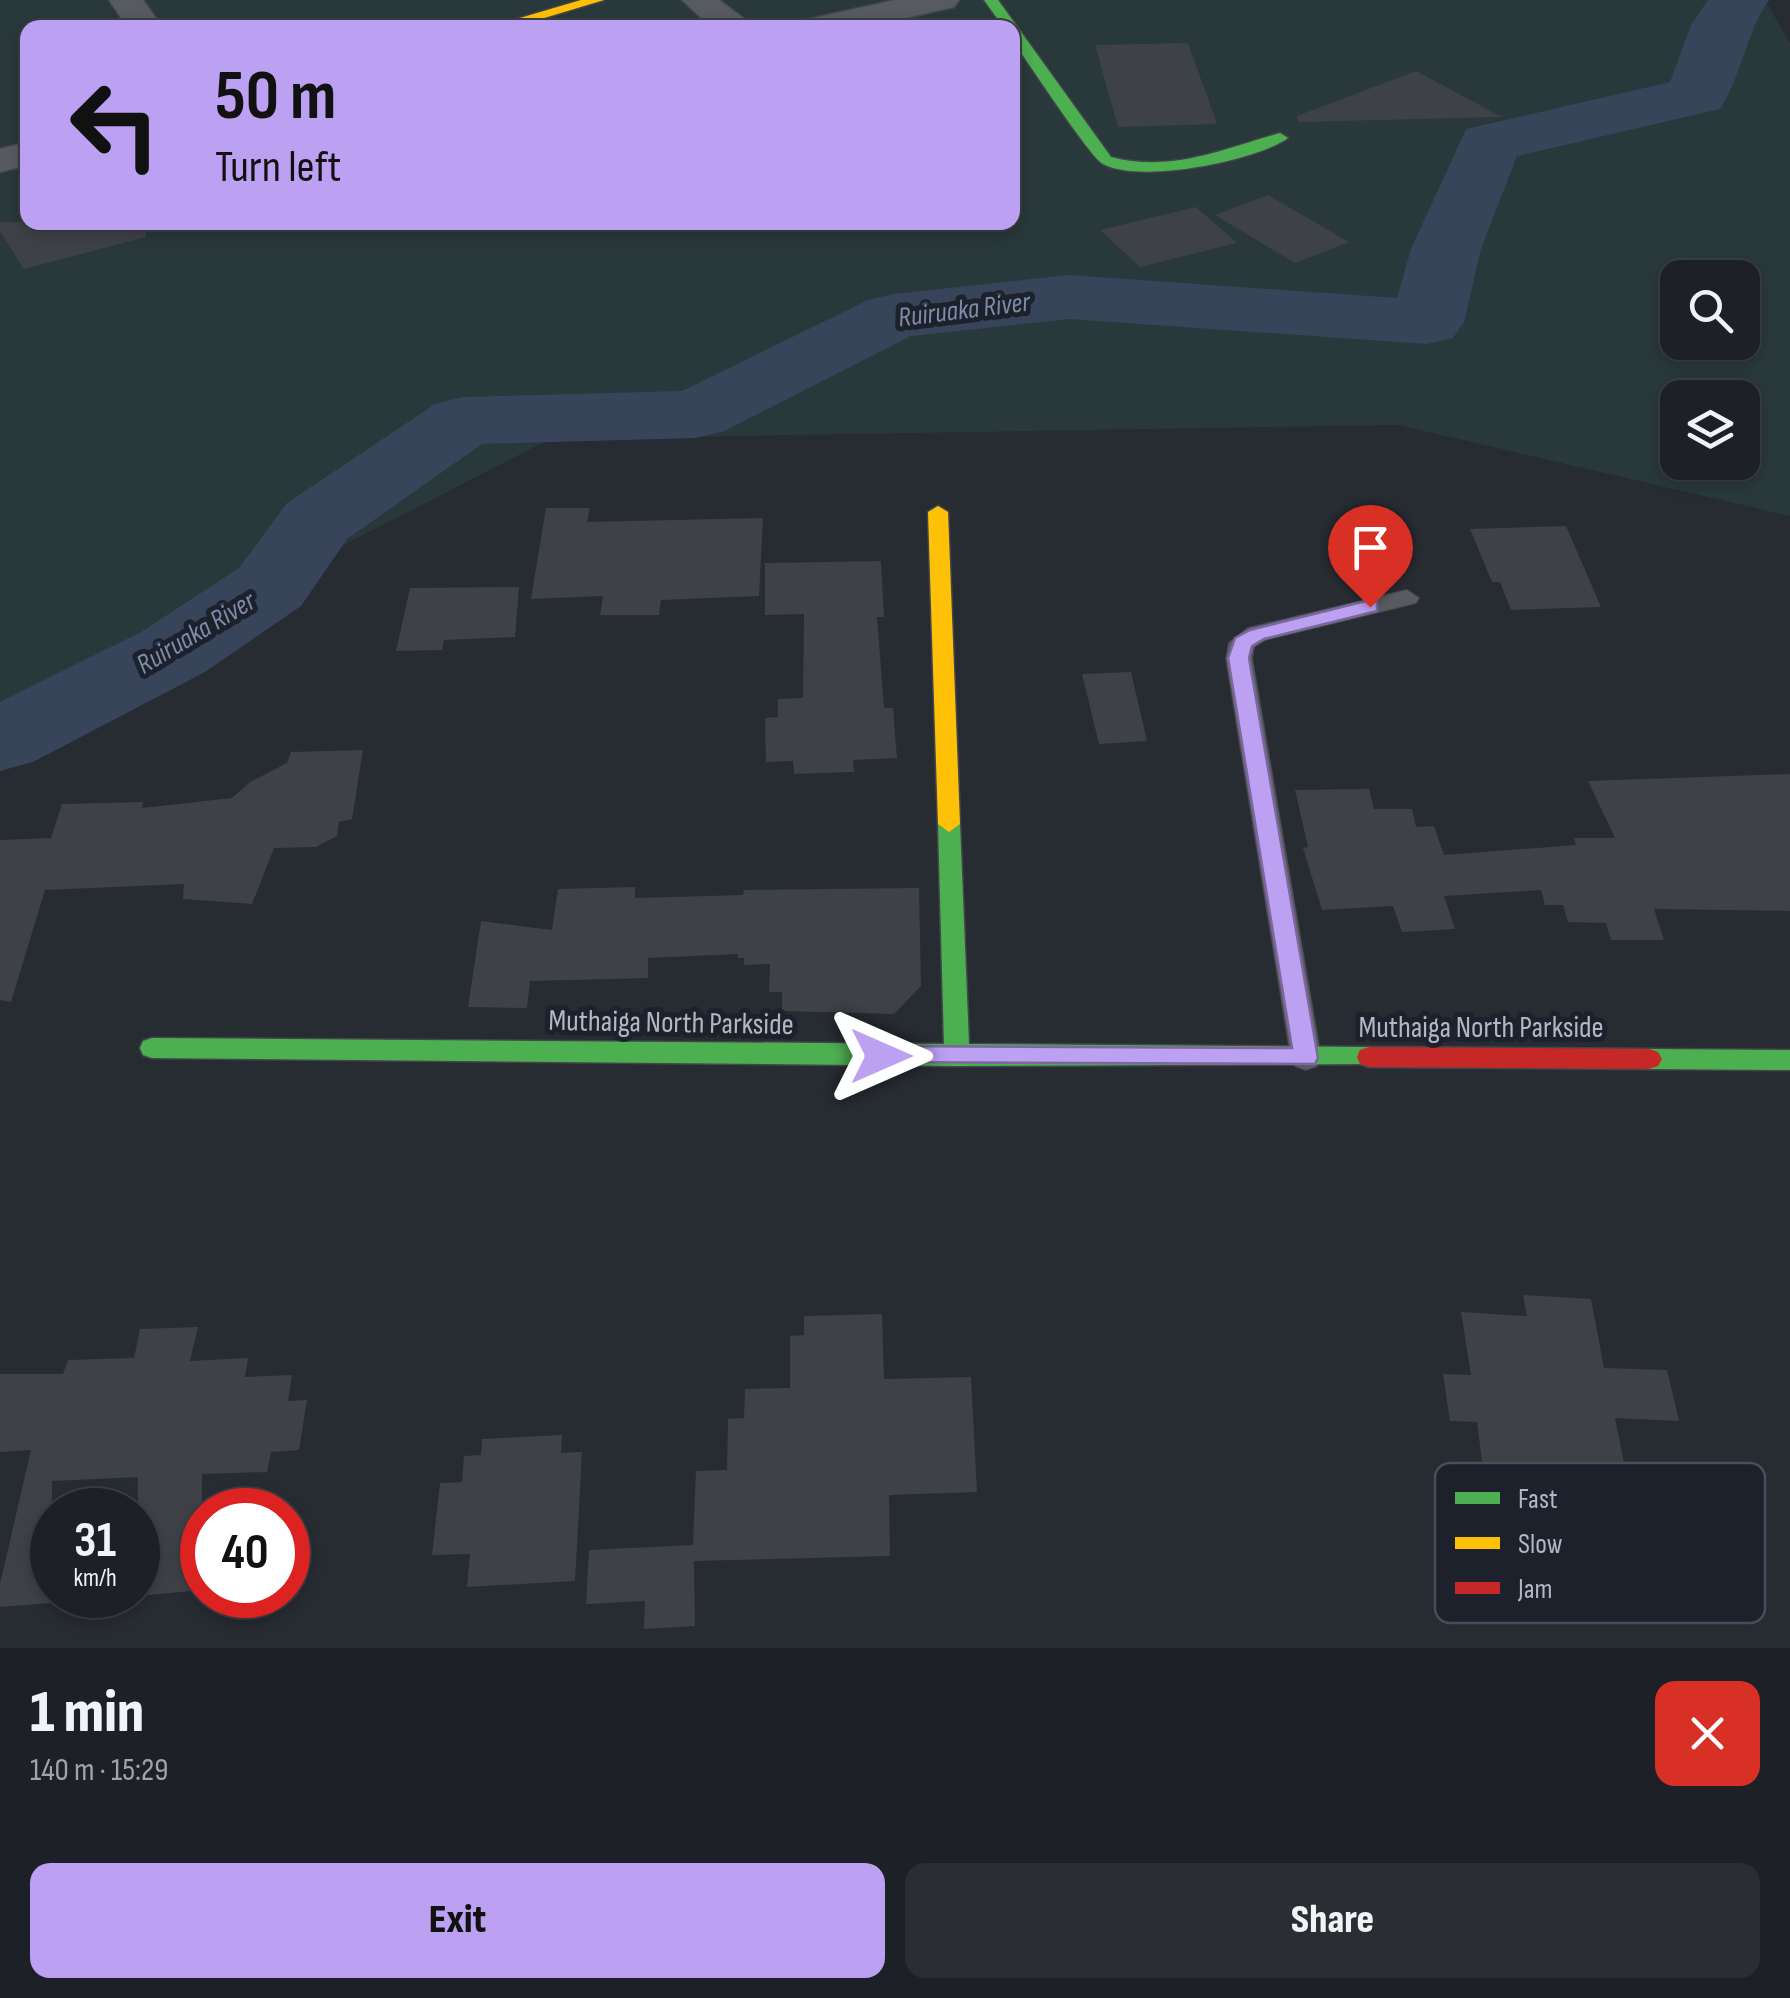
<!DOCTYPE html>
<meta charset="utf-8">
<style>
:root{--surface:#1d2026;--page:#2a2d32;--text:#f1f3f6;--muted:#a0a3a7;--line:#3b3e43;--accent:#bca0f2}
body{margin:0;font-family:"Sofia Sans Condensed",sans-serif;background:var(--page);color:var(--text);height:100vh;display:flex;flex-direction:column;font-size:38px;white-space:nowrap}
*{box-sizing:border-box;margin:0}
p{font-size:32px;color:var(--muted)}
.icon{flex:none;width:55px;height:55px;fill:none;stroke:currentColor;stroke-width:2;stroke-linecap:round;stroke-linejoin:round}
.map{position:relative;height:1648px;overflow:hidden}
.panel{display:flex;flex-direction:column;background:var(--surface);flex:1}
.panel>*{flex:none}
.guide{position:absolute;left:20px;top:20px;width:1000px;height:210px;border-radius:20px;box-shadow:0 5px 15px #0003,0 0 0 2px var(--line);background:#bca0f2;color:#111;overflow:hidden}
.controls{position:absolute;left:1660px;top:260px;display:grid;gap:20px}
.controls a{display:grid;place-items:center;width:100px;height:100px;border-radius:20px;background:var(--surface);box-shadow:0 5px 15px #0003,0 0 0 2px var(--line);font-size:50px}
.speed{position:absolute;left:30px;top:1488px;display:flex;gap:20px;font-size:50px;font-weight:700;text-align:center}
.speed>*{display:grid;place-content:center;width:130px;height:130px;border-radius:50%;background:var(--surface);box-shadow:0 5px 15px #0003,0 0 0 2px var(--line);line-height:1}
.speed small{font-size:25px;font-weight:400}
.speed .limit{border:15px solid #d22;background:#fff;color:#111}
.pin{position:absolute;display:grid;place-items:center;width:85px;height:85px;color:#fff;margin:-102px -42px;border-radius:50% 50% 50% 0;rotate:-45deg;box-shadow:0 0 10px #0007}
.pin .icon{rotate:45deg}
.me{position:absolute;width:110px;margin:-55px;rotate:90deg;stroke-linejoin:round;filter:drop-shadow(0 0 8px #0008)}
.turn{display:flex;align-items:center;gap:35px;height:210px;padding:0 30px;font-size:45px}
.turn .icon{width:130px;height:130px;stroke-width:2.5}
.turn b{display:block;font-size:70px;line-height:85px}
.round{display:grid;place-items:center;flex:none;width:105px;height:105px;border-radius:20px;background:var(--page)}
.summary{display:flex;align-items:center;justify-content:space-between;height:170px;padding:0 30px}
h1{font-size:60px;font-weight:800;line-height:75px}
.button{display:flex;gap:20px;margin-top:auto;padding:20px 30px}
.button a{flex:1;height:115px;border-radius:20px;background:var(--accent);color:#111;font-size:40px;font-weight:800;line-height:115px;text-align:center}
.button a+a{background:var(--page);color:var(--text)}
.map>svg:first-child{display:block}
.green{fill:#29383a;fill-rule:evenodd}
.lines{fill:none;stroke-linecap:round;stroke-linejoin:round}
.river{fill:#38445a;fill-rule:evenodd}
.building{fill:#3e4247}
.lane-casing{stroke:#43464b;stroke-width:2}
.street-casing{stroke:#43464b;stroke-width:3}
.fast-casing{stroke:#43464b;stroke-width:3}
.slow-casing{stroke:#43464b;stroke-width:3}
.jam-casing{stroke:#43464b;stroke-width:3}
.lane{fill:#575a61;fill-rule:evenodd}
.street{fill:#575a61;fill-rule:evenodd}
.fast{fill:#4caf50;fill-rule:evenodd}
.slow{fill:#ffc107;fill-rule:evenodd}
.jam{fill:#c62828;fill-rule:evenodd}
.route{fill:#bca0f2;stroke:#7a689d;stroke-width:2.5}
.labels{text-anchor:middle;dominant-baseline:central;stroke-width:10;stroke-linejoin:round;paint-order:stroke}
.far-water-label{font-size:28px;font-style:italic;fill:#7c8ca9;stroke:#1c212c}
.street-label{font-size:30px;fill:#b1b7c3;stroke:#1c212c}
.key{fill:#1c212c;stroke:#494e59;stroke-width:2.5}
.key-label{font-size:28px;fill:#b1b7c3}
</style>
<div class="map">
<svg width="1790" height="1648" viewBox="0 0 1790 1648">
<rect width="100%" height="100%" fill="#272b32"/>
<path class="green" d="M 0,0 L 1765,0 L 1790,43 L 1790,516 L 1398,425 L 550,439 L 0,722 ZM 28,28 L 1012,28 L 1012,222 L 28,222 ZM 1678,278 L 1742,278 L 1742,342 L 1678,342 ZM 1678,398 L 1742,398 L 1742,462 L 1678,462 Z"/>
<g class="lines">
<path class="river" d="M 1708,0 L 1769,0 C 1745,35 1742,75 1720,109 L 1517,156 L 1481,249 L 1464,322 L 1453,338 L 1427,344 L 1069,319 L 911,336 L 724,431 L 696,438 L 482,444 L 347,539 L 301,606 L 205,672 L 33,762 L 0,771 L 0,702 L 141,632 L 239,568 L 287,503 L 435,404 L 463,397 L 682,391 L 868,300 L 894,294 L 1069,275 L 1397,298 L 1411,249 L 1466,129 L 1670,82 L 1692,23 Z"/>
</g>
<g class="building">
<polygon points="1188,43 1217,124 1118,127 1095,45"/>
<polygon points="1416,71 1502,117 1298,122 1297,116"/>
<polygon points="1268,195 1349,242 1295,263 1215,215"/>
<polygon points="1196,207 1237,243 1140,267 1100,230"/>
<polygon points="0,222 144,222 146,237 24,269 0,231"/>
<polygon points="546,508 590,508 587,522 763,518 759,596 661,600 659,615 600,615 603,596 531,599"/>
<polygon points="1566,526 1601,607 1511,610 1500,582 1492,582 1470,529"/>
<polygon points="881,561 884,617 877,617 884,708 893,708 897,758 853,760 854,772 794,774 793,761 766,762 765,718 778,717 778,699 803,698 804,614 765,615 765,563"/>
<polygon points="519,587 515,637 444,640 442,650 396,651 410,588"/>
<polygon points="1131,672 1147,741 1099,744 1082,674"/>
<polygon points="363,750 352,819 339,822 337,836 316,847 274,848 252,904 183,899 184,884 45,890 11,1002 0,1000 0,840 51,838 62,804 143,802 142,808 232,798 250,782 287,763 291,752"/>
<polygon points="1790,774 1790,911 1654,909 1664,940 1611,940 1606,923 1568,922 1563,905 1545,905 1541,890 1444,896 1455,929 1402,932 1393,906 1322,910 1303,848 1308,847 1295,790 1369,789 1374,809 1412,809 1416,827 1434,826 1444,855 1576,845 1574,838 1615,838 1588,781"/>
<polygon points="635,887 635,898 743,895 744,890 919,888 921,986 894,1014 782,1011 782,992 769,992 770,964 744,965 744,958 738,958 738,954 648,958 648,978 530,981 527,1008 468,1007 481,921 552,930 558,889"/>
<polygon points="1523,1295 1591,1299 1604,1368 1667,1370 1679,1421 1615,1418 1639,1537 1541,1533 1532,1478 1484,1476 1477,1422 1450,1421 1443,1374 1471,1375 1461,1312 1527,1316"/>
<polygon points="882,1314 884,1379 971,1377 977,1492 889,1495 890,1556 694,1561 695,1626 644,1629 645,1601 586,1604 589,1550 693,1545 696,1471 727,1470 728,1419 744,1418 745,1389 790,1388 790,1336 804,1335 804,1316"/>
<polygon points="198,1327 190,1361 248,1358 245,1377 292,1375 288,1401 307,1400 299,1450 271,1452 267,1472 202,1474 202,1590 138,1596 138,1477 52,1481 52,1603 0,1607 0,1584 31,1450 0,1452 0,1374 63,1374 68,1360 134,1358 140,1329"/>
<polygon points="562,1435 561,1453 582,1452 575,1581 467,1587 470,1554 432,1555 440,1483 462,1482 464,1456 481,1455 482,1439"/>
</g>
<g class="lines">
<defs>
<polygon id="lane" points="1407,590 1419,598 1416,603 1265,640 1254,647 1252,658 1321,1058 1317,1066 1306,1070 1295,1066 1291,1058 1226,658 1229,643 1248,628"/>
<g id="street">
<polygon points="109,0 143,0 163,28 128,28"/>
<polygon points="682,0 719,0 757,28 712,28"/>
<polygon points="895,0 959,0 954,7 862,28 795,28 800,21"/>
<polygon points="28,142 28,165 0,172 0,149"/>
</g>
<g id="fast">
<path d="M 984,0 L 998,0 L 1111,157 C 1171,173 1223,149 1280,133 L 1288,138 C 1256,161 1139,184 1103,164 C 1089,156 1027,60 1012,40 L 1012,28 L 1004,28 Z"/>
<polygon points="949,816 960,824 969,1044 1369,1047 1378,1050 1381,1057 1378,1064 957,1066 152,1058 143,1055 140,1048 143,1041 152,1038 944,1044 938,824"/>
<polygon points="1649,1049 1790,1050 1790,1070 1649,1069 1640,1066 1636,1059 1640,1052"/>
</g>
<g id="slow">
<polygon points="581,0 604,0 511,28 486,28"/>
<polygon points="938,506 948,512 960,824 949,832 938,824 928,512"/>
</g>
<polygon id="jam" points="1369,1047 1649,1049 1658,1052 1662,1059 1658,1066 1649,1069 1369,1067 1360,1064 1357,1057 1360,1050"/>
</defs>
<use href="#lane" class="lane-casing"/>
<use href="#street" class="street-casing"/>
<use href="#fast" class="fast-casing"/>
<use href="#slow" class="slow-casing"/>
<use href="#jam" class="jam-casing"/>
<use href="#lane" class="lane"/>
<use href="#street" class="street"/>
<use href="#fast" class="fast"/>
<use href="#slow" class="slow"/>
<use href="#jam" class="jam"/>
</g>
<polygon class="route" points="1370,600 1377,602 1377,611 1264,639 1252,646 1249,658 1318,1058 1315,1064 872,1062 868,1056 872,1049 881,1046 1292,1048 1228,658 1235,638 1250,630"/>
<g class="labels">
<g class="far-water-label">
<text transform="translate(964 310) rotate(-7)">Ruiruaka River</text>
<text transform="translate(196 633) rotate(-31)">Ruiruaka River</text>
</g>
<g class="street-label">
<text transform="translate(671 1023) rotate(1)">Muthaiga North Parkside</text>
<text x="1481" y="1028">Muthaiga North Parkside</text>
</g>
</g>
<rect x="1435" y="1463" width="330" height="160" rx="15" class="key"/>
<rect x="1455" y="1492" width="45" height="12" fill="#4caf50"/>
<rect x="1455" y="1537" width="45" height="12" fill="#ffc107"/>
<rect x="1455" y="1582" width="45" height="12" fill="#c62828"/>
<g class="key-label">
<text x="1518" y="1508">Fast</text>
<text x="1518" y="1553">Slow</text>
<text x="1518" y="1598">Jam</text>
</g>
</svg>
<div class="controls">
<a><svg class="icon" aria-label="search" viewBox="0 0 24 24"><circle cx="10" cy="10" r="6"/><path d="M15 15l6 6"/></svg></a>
<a><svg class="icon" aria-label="layers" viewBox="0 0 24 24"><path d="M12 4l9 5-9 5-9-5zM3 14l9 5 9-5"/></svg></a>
</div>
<div class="speed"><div>31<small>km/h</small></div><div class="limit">40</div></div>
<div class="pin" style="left:1370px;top:607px;background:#d93025"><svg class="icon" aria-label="arrive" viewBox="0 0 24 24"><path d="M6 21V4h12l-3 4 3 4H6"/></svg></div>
<svg class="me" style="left:881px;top:1056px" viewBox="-20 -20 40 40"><path d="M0-17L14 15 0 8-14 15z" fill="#bca0f2" stroke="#fff" stroke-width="4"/></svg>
<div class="guide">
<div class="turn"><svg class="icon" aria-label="left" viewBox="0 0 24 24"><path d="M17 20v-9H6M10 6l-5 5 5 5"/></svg><div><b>50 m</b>Turn left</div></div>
</div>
</div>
<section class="panel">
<div class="summary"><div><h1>1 min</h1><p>140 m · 15:29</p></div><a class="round" style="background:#d93025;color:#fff"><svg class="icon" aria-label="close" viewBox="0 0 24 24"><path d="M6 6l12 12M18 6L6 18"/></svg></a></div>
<div class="button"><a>Exit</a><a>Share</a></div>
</section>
